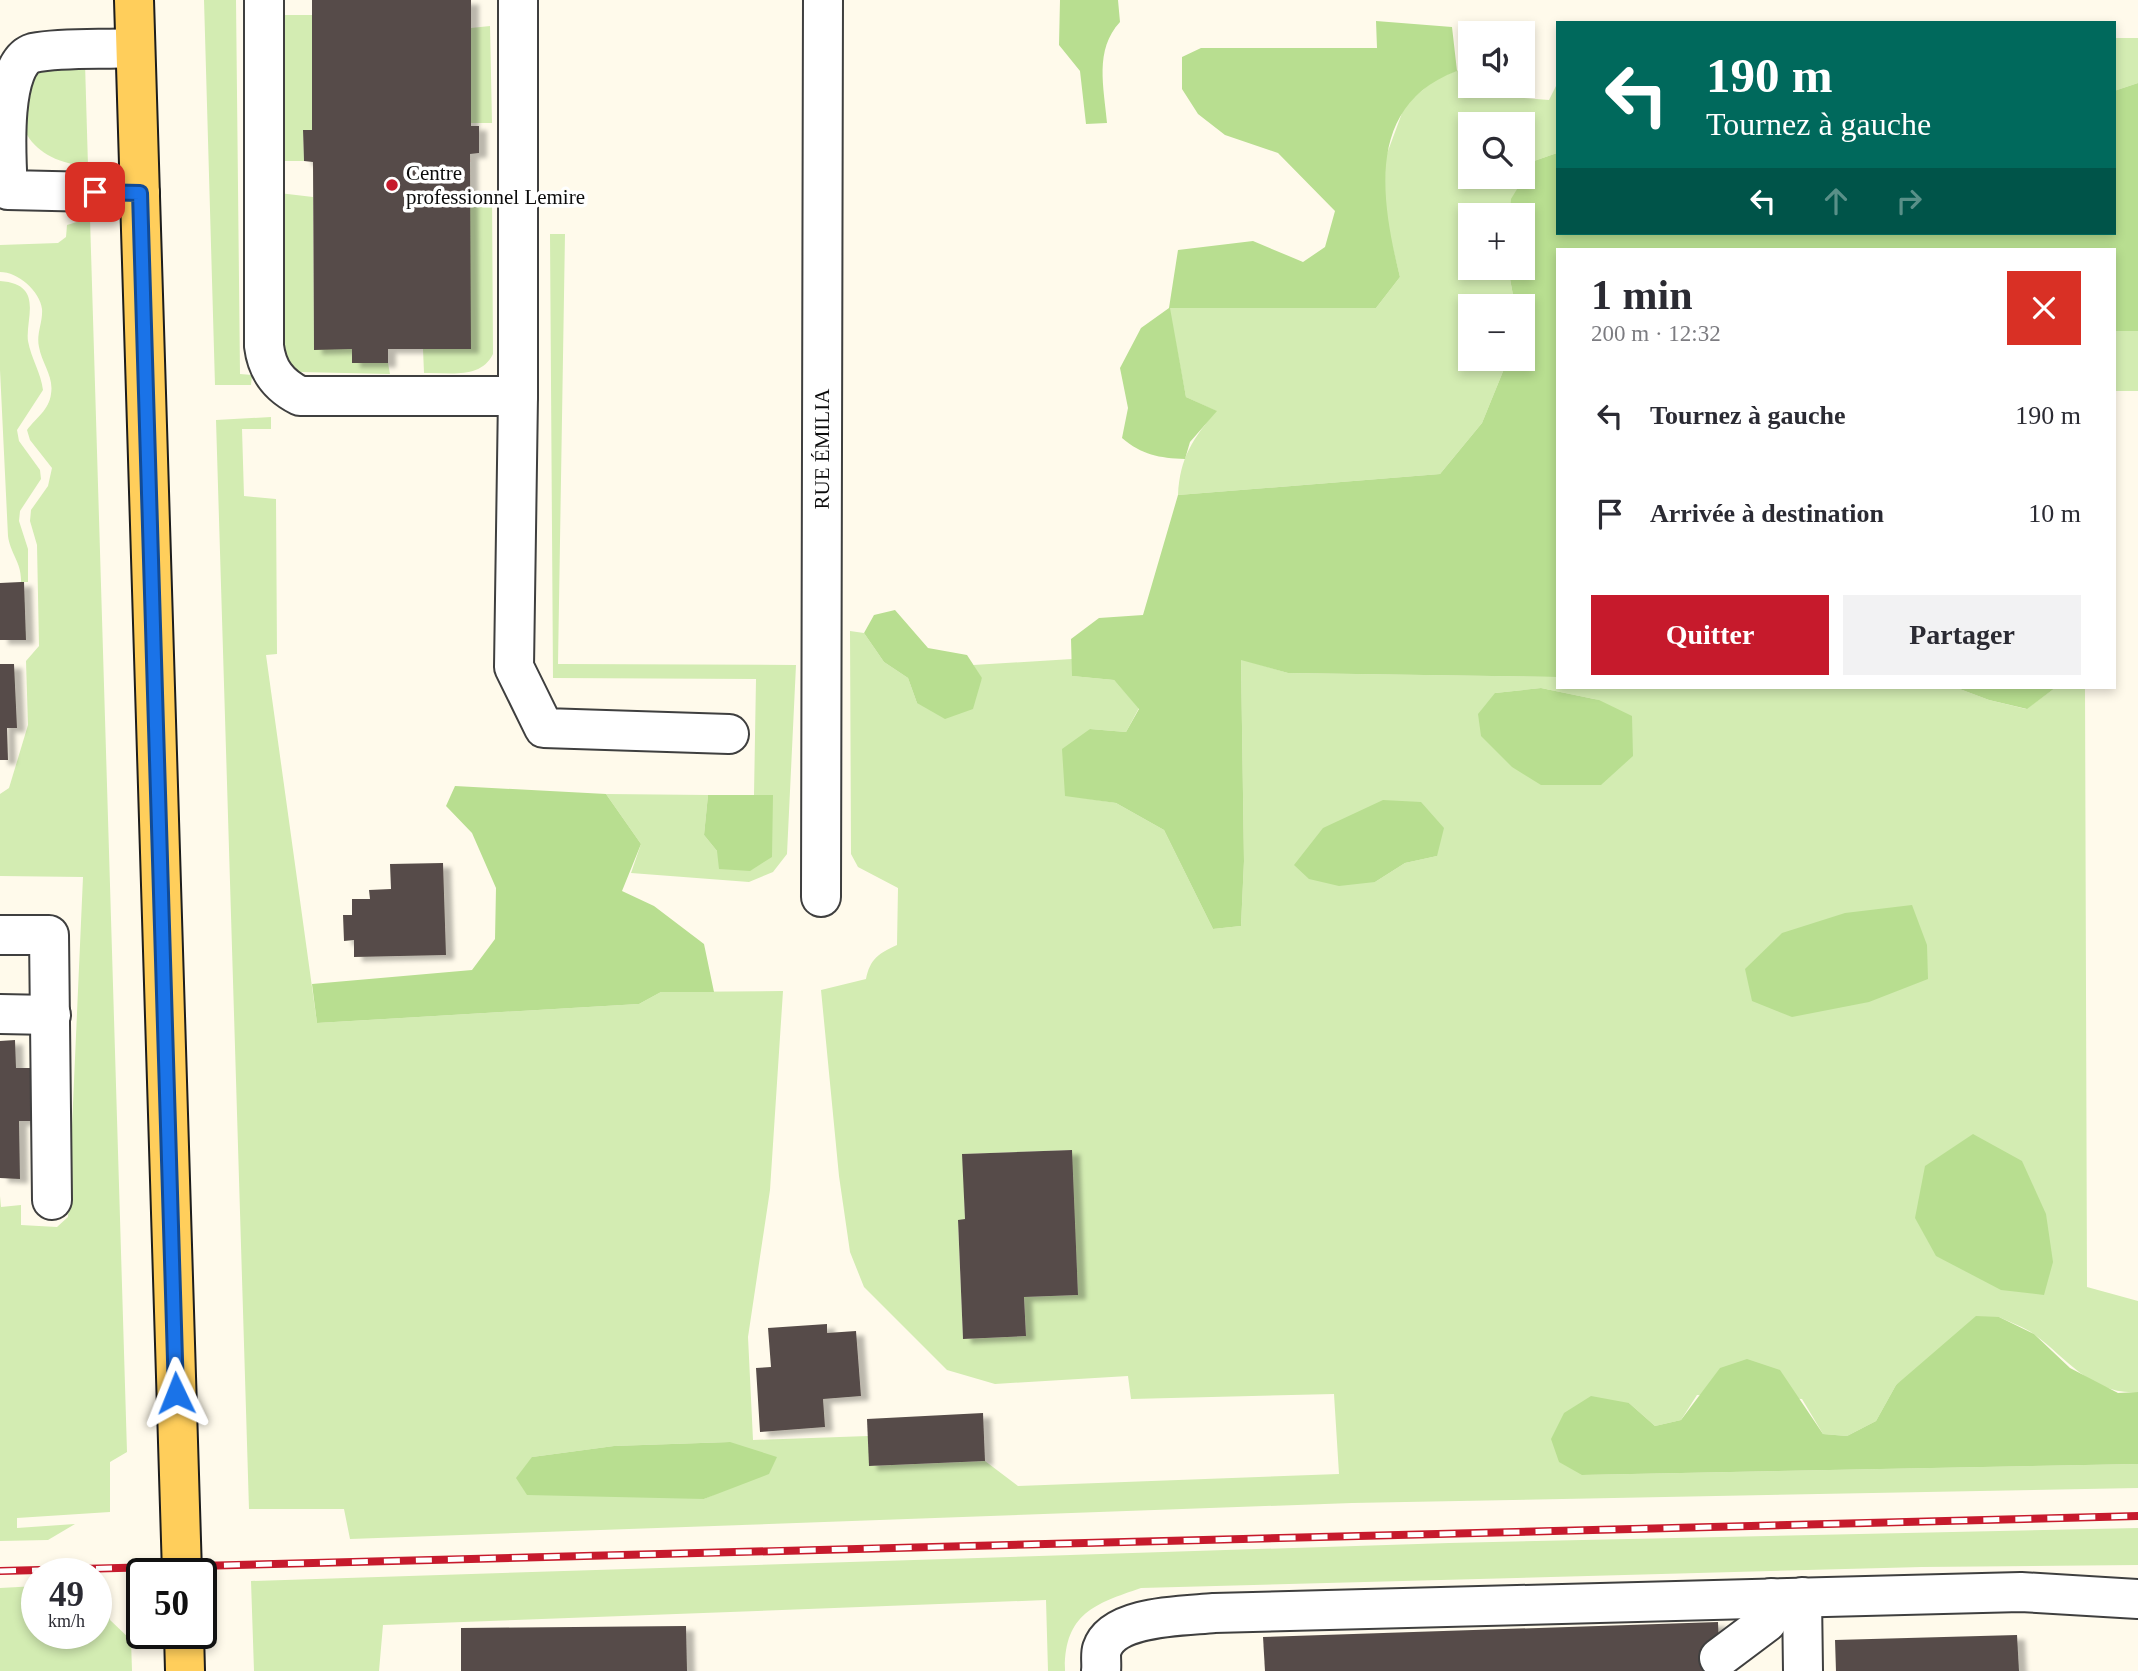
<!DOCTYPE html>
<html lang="fr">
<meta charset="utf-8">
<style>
:root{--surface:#fff;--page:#f2f2f3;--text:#2b2b33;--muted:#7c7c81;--accent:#c61a2c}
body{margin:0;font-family:"Times New Roman",serif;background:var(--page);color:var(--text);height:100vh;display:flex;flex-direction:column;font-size:26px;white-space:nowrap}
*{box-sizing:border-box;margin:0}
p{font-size:23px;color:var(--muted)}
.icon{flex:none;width:38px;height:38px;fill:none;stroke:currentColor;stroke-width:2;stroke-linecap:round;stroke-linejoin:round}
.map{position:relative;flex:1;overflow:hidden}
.panel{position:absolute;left:1556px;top:248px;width:560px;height:441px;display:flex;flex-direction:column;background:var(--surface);border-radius:0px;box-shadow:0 4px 10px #0003}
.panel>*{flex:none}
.hud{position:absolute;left:1556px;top:21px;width:560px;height:214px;border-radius:0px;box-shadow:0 4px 10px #0003;background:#00695c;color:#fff;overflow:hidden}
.tools{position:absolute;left:1458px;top:21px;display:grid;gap:14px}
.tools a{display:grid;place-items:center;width:77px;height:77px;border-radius:0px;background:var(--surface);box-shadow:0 4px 10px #0003;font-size:35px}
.speed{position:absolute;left:21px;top:1558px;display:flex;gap:14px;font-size:35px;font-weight:700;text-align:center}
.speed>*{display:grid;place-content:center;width:91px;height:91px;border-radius:50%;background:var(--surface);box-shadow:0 4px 10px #0003;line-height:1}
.speed small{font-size:18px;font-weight:400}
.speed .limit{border:4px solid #111;border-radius:10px;background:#fff;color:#111}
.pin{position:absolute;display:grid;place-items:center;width:60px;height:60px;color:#fff;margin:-30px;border-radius:14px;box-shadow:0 4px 10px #0006}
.me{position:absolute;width:77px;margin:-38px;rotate:358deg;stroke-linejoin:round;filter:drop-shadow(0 0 5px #0008)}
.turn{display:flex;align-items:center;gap:24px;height:147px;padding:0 35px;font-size:32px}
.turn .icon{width:91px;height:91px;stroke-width:2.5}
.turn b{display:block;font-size:49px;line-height:60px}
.lanes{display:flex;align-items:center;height:66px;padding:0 35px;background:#0003;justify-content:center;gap:35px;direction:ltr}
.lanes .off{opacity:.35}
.round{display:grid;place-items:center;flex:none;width:74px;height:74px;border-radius:0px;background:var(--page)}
.head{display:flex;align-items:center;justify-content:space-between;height:119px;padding:0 35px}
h1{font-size:42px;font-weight:800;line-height:52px}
.primary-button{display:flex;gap:14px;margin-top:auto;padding:14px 35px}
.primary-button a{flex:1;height:80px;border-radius:0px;background:var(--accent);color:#fff;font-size:28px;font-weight:800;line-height:80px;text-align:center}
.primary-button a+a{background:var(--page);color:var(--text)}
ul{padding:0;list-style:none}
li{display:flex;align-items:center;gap:21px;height:98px;padding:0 35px}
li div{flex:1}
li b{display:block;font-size:26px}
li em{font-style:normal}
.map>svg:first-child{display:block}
.green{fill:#d3ecb2;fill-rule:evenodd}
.forest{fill:#b8de90}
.building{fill:#564c48;filter:url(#shadow)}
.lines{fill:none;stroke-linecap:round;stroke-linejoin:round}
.minor-casing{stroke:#3f3f3f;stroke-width:42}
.major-casing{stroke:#1d1d1d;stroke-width:42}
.minor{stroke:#fff;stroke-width:38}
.major{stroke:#ffce5b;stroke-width:38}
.rail-casing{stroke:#c61a2c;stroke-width:8}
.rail{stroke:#fff;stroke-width:5;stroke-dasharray:16;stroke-linecap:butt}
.route-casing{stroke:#114b97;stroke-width:18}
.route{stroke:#1a73e8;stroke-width:12}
.poi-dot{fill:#c61a2c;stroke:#fff;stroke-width:2.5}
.labels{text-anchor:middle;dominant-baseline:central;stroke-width:7;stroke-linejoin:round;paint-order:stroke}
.poi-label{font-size:21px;fill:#0c0c0c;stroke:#fff;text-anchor:start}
.street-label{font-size:21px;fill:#0c0c0c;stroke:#fff}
</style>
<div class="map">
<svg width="2138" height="1671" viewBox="0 0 2138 1671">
<defs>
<filter id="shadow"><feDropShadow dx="8" dy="4.5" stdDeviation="2" flood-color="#0004"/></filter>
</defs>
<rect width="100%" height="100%" fill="#fffaeb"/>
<g class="green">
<polygon points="204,0 236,0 240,374 252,375 251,385 215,385"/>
<polygon points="277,15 312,15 312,130 303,130 304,161 278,161"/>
<polygon points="490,26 492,123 471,123 471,28"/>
<polygon points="2114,38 2138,38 2138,83 2114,91"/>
<path d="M 85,63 L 88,166 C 32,163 0,120 37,71 Z"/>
<path d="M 1470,66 L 1470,86 L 1479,86 L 1501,96 L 1549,100 L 1557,84 L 1557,153 L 1534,161 L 1512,199 L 1510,215 L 1470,215 L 1470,268 L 1508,268 L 1515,306 L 1470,306 L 1470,359 L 1522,359 L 1523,346 L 1525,359 L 1504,369 L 1482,423 L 1440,474 L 1178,495 C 1180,457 1193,439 1216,411 L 1186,397 L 1169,308 L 1376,308 L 1400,277 L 1385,217 L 1385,159 L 1405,105 L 1437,78 ZM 1470,124 L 1522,124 L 1522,177 L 1470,177 Z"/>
<path d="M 492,192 L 493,354 C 480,380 449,372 424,373 L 423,349 L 470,349 L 470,193 Z"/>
<polygon points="279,193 313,197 314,349 352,349 353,363 388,363 390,374 300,372 290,370 279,351"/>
<path d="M 90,218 L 127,1452 L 110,1462 L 110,1512 L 17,1518 L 17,1528 L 75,1524 L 48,1540 L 0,1541 L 0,1196 L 1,1207 L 21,1205 L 21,1225 L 57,1227 L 68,1217 L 83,877 L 0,876 L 0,794 L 9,788 L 28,725 L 26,661 L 39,646 L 37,545 L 30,521 L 31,510 L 48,486 L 52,468 L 30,440 L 27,430 C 36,418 49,410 51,394 C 54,376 42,364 39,347 C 36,334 43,322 42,309 C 40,291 18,272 0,272 L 0,245 L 58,243 L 66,237 L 67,225 Z"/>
<polygon points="550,234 565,234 558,664 796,665 787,854 773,872 749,882 631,873 641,844 606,794 708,795 704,835 717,851 772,795 754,795 756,679 553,678"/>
<path d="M 0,281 C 45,284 25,319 28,341 C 31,358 41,373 43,390 L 17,430 L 19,441 L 40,470 L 41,479 L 20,511 L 19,521 L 28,549 L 28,582 L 21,582 C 22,563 10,553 8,536 L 0,370 Z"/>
<rect x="2114" y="331" width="24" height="60"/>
<path d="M 271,417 L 271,429 L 242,429 L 244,496 L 276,499 L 277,654 L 266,655 L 317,1023 L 639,1004 L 661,992 L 783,991 L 770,1190 L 748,1337 L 753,1440 L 868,1436 L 870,1466 L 985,1461 L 1018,1486 L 1339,1474 L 1334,1394 L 1131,1399 L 1128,1376 L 995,1384 L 947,1370 L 864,1287 L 850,1252 L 839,1176 L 821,990 L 866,979 C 870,959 879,953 897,945 L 898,888 L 858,867 L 851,854 L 850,631 L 864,633 L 884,662 L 908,678 L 917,703 L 982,679 L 973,665 L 1072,659 L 1072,676 L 1114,680 L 1139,708 L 1126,732 L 1090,729 L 1065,795 L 1116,803 L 1164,830 L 1213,929 L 1241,926 L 1244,861 L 1241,659 L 1288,673 L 1557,677 L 1558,688 L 1957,688 L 1989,700 L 2026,709 L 2055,688 L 2085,688 L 2087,1287 L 2138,1301 L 2138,1392 C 2091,1395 2068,1359 2035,1335 C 2025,1327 2011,1323 1999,1317 L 1896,1385 L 1876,1421 L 1847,1436 L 1823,1434 L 1802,1399 L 1697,1395 L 1681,1420 L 1655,1426 L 1629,1403 L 1582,1475 L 2138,1464 L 2138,1488 L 1352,1503 L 350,1539 L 344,1509 L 249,1509 L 216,420 ZM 1541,688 L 1599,700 L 1495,693 ZM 1323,828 L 1437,856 L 1405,863 L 1375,882 ZM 1071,1150 L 1078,1295 L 1024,1297 L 1026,1336 L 963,1339 L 958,1221 L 965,1219 L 963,1154 ZM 729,1442 L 736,1485 L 704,1499 L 532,1457 L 614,1446 Z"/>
<path d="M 2138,1528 L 2138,1565 L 1922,1567 L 1141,1588 C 1094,1604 1064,1614 1065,1671 L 1048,1671 L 1046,1600 L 383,1625 L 379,1671 L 254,1671 L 251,1581 L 1449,1543 Z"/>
<polygon points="37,1586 37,1633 96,1633 96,1594 108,1596 110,1620 131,1640 132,1671 0,1671 0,1588"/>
</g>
<g class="forest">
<path d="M 1060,0 L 1118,0 L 1120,22 C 1094,50 1104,87 1107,123 L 1086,124 L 1080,71 L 1059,45 Z"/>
<path d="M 1376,21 L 1452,27 L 1457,71 C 1365,105 1381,200 1400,277 L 1376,308 L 1170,308 L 1186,397 L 1217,411 L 1190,442 L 1185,459 C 1159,458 1142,455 1122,438 L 1128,408 L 1120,368 L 1141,328 L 1169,308 L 1178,250 L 1253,241 L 1303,262 L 1325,247 L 1335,211 L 1278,153 L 1225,135 L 1198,114 L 1182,89 L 1182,57 L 1201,48 L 1377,48 Z"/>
<polygon points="2138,83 2138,331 2114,331 2114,250 1558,250 1557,677 1288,673 1241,660 1244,861 1241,926 1213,929 1164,830 1116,803 1065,796 1062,749 1090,729 1126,732 1139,709 1114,680 1072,676 1071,639 1099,618 1143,615 1178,495 1440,474 1482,423 1504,369 1525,359 1522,306 1515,306 1508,268 1522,268 1522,215 1510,215 1511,199 1534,161 1557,153 1558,233 2114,233 2114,91"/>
<polygon points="895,610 928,648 967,655 982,678 973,709 945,719 917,703 908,678 884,662 864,633 874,615"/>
<polygon points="1541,688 1599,700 1632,716 1633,756 1601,785 1541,785 1512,767 1481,736 1478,714 1495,693"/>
<polygon points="1957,688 2055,688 2027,709 1989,700"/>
<polygon points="455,786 606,794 641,844 622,891 654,906 704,944 714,992 661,992 639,1004 317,1023 312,984 472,970 495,939 496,888 472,833 446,806"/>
<polygon points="708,795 773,795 772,857 750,871 719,869 717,851 704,835"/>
<polygon points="1383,800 1421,802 1444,828 1437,856 1405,863 1375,882 1339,886 1309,879 1294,865 1323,828"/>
<polygon points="1912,905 1927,945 1928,979 1869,1002 1792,1017 1752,1001 1745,969 1782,933 1845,913"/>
<polygon points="1973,1134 2022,1161 2046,1214 2053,1262 2044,1295 2001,1290 1936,1256 1915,1218 1925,1166"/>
<polygon points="1976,1316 1999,1317 2034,1334 2070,1368 2118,1393 2138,1392 2138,1464 1582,1475 1559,1462 1551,1439 1564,1413 1591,1396 1629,1403 1655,1426 1681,1420 1720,1368 1747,1359 1780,1370 1823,1434 1847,1436 1876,1421 1896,1385"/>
<polygon points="730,1442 777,1457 769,1474 704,1499 527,1495 516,1478 532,1457 614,1446"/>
</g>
<g class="building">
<polygon points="312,0 471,0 471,126 479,126 479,153 470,154 471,349 388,349 388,363 352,363 352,349 314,350 313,162 304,161 303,130 312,130"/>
<polygon points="21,582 24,582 26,640 0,640 0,583"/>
<polygon points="0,664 14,664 17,728 7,728 8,760 0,760"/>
<polygon points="443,863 446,955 354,957 354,940 344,941 343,915 352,915 352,899 370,899 369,890 391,889 390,864"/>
<polygon points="15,1040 16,1068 38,1068 38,1121 19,1121 20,1179 0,1178 0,1041"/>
<polygon points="1072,1150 1078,1295 1024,1297 1026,1336 963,1339 958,1220 965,1219 962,1154"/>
<polygon points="827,1324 827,1333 856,1331 861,1396 823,1399 825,1427 760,1432 756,1368 771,1367 768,1328"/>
<polygon points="983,1413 985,1461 869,1466 867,1419"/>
<polygon points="1718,1622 1720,1671 1265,1671 1263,1637"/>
<polygon points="686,1626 687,1671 461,1671 461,1628"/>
<polygon points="2017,1635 2019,1671 1836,1671 1835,1640"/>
</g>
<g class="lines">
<defs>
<g id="minor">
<path d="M 264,0 L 264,346 C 267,370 278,385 300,396 L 518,396 L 518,0"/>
<path d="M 135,48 C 102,50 65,47 33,53 C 0,63 6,156 8,190 L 140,193"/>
<polyline points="518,396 514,667 544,728 729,734"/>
<path id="s1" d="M 821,897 L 823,0"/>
<polyline points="0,935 49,935 52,1200"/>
<polyline points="0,1014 51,1015"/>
<polyline points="1802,1597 1803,1671"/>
<polyline points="1719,1658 1767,1622 1771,1598"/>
<path d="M 1101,1671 C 1102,1664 1100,1655 1102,1649 C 1113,1615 1184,1616 1214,1613 L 2021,1592 L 2138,1599"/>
</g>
<g id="major">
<polyline points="134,0 182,1573"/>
<polyline points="184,1633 185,1671"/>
</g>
</defs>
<use href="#minor" class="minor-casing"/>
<use href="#major" class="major-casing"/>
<use href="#minor" class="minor"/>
<use href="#major" class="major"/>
<defs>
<polyline id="rail" points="0,1571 2138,1516"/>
</defs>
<use href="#rail" class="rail-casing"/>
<use href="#rail" class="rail"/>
</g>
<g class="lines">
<defs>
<polyline id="route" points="95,192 140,193 176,1393"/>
</defs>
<use href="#route" class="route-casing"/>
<use href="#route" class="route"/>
</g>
<circle class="poi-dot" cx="392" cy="185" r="7"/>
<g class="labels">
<g class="poi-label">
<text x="406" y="173">Centre<tspan x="406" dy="24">professionnel Lemire</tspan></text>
</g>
<g class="street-label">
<text stroke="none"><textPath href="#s1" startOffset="448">RUE ÉMILIA</textPath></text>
</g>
</g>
</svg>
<div class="tools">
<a><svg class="icon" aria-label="sound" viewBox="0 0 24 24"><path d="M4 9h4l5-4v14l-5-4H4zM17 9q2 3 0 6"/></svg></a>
<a><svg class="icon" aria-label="search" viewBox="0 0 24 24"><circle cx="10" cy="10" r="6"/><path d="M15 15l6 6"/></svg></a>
<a>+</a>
<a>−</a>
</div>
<div class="speed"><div>49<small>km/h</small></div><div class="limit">50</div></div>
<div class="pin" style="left:95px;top:192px;background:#d93025"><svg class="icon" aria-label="arrive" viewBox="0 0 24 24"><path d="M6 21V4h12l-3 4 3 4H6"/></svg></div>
<svg class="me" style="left:176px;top:1393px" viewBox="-20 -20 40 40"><path d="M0-17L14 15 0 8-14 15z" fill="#1a73e8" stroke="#fff" stroke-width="4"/></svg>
<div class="hud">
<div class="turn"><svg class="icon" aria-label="left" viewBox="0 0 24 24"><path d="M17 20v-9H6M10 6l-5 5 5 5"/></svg><div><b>190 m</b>Tournez à gauche</div></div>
<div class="lanes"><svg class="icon" aria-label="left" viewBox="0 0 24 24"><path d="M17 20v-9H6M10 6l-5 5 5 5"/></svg><svg class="icon off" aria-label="ahead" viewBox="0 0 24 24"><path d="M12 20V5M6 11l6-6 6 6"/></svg><svg class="icon off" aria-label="right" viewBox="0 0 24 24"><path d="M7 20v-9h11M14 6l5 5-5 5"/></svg></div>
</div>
<section class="panel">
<div class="head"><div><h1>1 min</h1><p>200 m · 12:32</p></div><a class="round" style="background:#d93025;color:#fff"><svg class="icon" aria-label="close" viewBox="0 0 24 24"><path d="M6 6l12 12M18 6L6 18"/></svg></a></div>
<ul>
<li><svg class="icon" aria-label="left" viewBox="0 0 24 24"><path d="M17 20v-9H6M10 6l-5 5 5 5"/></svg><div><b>Tournez à gauche</b></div><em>190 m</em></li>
<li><svg class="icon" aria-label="arrive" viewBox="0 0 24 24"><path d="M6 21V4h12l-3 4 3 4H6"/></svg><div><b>Arrivée à destination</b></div><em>10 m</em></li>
</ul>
<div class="primary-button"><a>Quitter</a><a>Partager</a></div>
</section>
</div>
